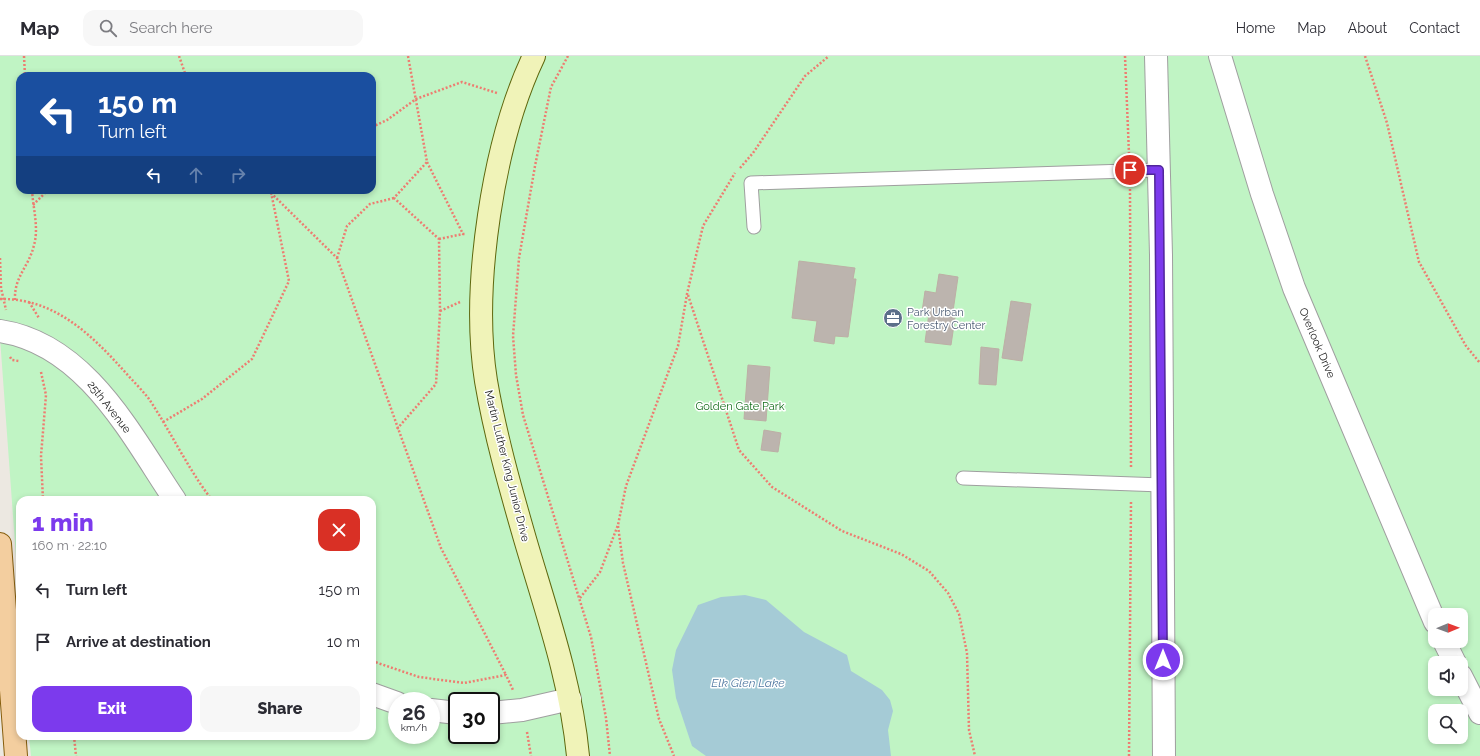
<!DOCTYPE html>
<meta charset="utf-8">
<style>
:root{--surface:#fff;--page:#f7f7f7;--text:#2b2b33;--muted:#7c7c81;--line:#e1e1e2;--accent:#7c3aed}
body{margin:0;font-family:Raleway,sans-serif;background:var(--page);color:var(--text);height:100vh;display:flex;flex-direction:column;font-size:15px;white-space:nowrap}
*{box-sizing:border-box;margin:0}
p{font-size:13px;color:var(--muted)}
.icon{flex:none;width:22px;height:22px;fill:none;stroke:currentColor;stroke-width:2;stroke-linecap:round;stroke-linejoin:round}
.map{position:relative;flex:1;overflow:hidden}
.side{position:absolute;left:16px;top:440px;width:360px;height:244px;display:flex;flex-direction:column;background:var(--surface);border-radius:12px;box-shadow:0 2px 6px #0003}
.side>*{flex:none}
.hud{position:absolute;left:16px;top:16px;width:360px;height:122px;border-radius:12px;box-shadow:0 2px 6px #0003;background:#1a4fa0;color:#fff;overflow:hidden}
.needle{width:26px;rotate:89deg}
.tools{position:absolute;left:1428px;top:552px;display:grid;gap:8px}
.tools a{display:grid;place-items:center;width:40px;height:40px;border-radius:8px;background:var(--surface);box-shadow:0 2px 6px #0003;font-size:20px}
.speed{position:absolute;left:388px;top:636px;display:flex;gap:8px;font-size:20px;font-weight:700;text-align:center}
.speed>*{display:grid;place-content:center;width:52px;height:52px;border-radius:50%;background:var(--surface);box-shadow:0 2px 6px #0003;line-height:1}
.speed small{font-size:10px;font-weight:400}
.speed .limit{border:2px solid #111;border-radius:6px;background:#fff;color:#111}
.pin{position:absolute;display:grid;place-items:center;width:34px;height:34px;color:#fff;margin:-17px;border:2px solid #fff;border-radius:50%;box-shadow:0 1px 4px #0007}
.me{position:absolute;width:44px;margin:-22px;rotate:0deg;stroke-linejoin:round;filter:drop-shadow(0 0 3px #0008)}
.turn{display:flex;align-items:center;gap:14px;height:84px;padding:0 16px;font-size:18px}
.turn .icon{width:52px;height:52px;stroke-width:2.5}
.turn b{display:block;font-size:28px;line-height:34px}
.lanes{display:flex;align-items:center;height:38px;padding:0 16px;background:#0003;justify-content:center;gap:20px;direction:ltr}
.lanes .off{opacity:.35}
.round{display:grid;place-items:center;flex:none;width:42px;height:42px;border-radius:12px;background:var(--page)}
.headline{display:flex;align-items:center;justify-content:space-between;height:68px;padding:0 16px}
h1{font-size:24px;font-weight:800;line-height:30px;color:var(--accent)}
.action{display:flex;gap:8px;margin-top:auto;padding:8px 16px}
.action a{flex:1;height:46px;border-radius:12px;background:var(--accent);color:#fff;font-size:16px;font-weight:800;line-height:46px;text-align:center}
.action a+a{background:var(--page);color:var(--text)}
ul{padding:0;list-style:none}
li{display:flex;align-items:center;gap:12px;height:52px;padding:0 16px}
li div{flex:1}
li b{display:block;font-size:15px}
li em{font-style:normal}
header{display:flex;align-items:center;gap:24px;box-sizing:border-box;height:56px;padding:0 20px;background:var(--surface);border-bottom:1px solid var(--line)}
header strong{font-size:19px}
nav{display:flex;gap:22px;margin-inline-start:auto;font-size:14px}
.search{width:280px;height:36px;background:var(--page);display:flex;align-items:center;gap:10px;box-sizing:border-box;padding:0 14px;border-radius:12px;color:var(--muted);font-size:15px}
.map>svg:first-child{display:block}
.park{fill:#c0f4c4;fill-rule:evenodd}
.water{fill:#a5cbd6}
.building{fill:#bcb4ae;stroke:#bcafa5}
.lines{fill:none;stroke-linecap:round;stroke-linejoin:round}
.lane-casing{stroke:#9f9f9f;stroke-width:15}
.street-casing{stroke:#9f9f9f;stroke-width:24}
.secondary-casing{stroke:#5e670d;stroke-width:24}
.primary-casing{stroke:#865d0c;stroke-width:24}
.path{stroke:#ed7d71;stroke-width:2.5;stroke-dasharray:2 2;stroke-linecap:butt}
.lane{stroke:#fff;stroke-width:13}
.street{stroke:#fff;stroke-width:22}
.secondary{stroke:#f0f3b8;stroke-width:22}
.primary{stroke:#f3ce9f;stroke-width:22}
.route-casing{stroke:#51269a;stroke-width:10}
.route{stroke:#7c3aed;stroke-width:7}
.labels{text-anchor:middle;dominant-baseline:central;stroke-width:3;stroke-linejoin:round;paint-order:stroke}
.service-label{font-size:11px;fill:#4e5e75;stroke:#fff;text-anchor:start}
.street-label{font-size:11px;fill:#1b1b1b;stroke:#fff}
.park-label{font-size:11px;fill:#146e1b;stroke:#fff}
.water-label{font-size:12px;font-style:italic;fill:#5179a2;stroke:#fff}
</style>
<header>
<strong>Map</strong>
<div class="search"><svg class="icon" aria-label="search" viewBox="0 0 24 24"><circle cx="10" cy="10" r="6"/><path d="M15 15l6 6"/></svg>Search here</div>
<nav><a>Home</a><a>Map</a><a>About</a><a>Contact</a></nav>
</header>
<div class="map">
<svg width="1480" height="700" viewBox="0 0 1480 700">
<rect width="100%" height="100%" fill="#ece8e1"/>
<path class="park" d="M 0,0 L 1480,0 L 1480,700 L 31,700 L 29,680 L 372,680 L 372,444 L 20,444 L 20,556 L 0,282 ZM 20,20 L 372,20 L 372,134 L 20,134 ZM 1435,559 L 1461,559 L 1461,585 L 1435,585 ZM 1435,607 L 1461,607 L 1461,633 L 1435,633 ZM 397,645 L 431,645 L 431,679 L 397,679 ZM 457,645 L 491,645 L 491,679 L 457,679 ZM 1435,655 L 1461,655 L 1461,681 L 1435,681 Z"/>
<polygon class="water" points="745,539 766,544 804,576 847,599 851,615 882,634 890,644 893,655 888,674 891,700 706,700 692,690 676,642 672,614 676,594 698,549 721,541"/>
<g class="building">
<polygon points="799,205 855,212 853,223 856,223 848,281 835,280 834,288 814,285 817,265 792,262"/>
<polygon points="939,218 958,221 952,262 955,262 951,289 925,286 929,257 922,256 925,235 936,237"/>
<polygon points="1011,245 1031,248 1022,305 1002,302"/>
<polygon points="981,291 999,293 996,329 979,328"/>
<polygon points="748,309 770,311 766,365 744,363"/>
<polygon points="764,374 781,377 778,396 761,394"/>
</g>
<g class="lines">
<defs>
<g id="lane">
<polyline points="754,171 751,127 1159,114"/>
<polyline points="963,422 1162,429"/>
</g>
<g id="street">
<polyline points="1156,0 1161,199 1164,700"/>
<polyline points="1220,0 1262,138 1294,232 1435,566"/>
<path d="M 0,275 C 86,288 131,379 175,444"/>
<polyline points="1444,585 1455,607"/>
<polyline points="1461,620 1480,657"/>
<polyline points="372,638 397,647"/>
<polyline points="431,654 457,657"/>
<polyline points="491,657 522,654 570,643"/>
</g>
<path id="secondary" d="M 534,0 C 493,86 471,231 486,325 C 495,378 510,431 525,483 C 546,555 571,625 578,700"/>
<polyline id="primary" points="0,488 16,700"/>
</defs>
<use href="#lane" class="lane-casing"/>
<use href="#street" class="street-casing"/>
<use href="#secondary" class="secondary-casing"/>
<use href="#primary" class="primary-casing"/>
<g class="path">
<polyline points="24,0 25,20"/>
<polyline points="179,0 186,20"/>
<polyline points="568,0 551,31 535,110 519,202 513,280 516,319 523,359 591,581 606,662 610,700"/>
<polyline points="1125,0 1129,98"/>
<polyline points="1365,0 1387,67 1419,206 1466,290 1480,307"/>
<polyline points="372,71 387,64 416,43 462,26 497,37"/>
<polyline points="427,106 463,178 465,178"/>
<polyline points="740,112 753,97 805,20 829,0"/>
<polyline points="1130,133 1131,412"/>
<polyline points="268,134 337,202 441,492 506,619"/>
<polyline points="33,149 48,134"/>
<polyline points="439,183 463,178"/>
<polyline points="0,202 1,232 6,254"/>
<polyline points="337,202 347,170 370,148 394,142"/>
<polyline points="688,239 739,394 772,431 842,475 901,498 929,515 948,537 959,558 967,597 969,674 975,700"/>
<path d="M 0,243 C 54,242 91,278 125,316 C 133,325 142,334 149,343 C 171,376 188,413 212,444"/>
<path d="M 15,244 C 14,220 29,211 34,189 C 39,172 33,152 32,134"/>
<polyline points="29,246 39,262"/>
<polyline points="440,255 460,246"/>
<polyline points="10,301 12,304 19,305"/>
<polyline points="41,316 46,339 41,400 43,444"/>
<polyline points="163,366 202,343 252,303 289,225 271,136 273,134"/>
<polyline points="397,373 436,328 440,255 439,183 394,142 427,106 408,0"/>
<polyline points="618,470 623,507 659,663 674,700"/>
<polyline points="580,542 600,516 618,469 626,430 678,290 687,238 703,170 735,117"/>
<polyline points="372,605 419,621 464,627 506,619 513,634"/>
<polyline points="527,676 531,700"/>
<polyline points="74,680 76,700"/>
<polyline points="1129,700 1131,445"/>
</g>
<use href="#lane" class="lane"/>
<use href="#street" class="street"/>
<use href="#secondary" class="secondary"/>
<use href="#primary" class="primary"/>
</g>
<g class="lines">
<defs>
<polyline id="route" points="1130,114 1159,114 1163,604"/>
</defs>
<use href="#route" class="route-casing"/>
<use href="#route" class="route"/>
</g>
<defs>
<symbol id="office-disc" viewBox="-11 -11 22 22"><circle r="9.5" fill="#5c6f8a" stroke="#fff"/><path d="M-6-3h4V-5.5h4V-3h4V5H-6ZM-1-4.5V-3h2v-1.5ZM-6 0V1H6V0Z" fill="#fff"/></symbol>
</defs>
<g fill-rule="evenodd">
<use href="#office-disc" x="882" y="251" width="22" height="22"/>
</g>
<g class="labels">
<g class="service-label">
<text x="907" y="256">Park Urban<tspan x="907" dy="13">Forestry Center</tspan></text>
</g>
<g class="street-label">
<text transform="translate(1317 287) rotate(67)">Overlook Drive</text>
<text transform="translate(109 351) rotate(52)">25th Avenue</text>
<text transform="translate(507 410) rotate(76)">Martin Luther King Junior Drive</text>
</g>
<g class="park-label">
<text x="740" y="350">Golden Gate Park</text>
</g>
<g class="water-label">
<text x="748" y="627">Elk Glen Lake</text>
</g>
</g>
</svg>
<div class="tools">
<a><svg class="needle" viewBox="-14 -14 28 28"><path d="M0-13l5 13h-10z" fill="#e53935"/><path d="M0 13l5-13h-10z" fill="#7c7c81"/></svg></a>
<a><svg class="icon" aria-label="sound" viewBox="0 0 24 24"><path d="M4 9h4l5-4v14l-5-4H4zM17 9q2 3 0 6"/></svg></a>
<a><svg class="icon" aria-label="search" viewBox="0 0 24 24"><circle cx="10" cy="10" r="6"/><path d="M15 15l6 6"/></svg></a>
</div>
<div class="speed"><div>26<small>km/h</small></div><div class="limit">30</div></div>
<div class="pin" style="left:1130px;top:114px;background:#d93025"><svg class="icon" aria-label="arrive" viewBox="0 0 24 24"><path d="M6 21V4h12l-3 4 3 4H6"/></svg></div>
<svg class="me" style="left:1163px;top:604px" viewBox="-20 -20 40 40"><circle r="17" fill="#7c3aed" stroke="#fff" stroke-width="3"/><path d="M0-11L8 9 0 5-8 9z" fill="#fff"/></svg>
<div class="hud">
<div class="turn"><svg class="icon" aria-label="left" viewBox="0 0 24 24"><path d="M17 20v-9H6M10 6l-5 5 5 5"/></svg><div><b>150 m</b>Turn left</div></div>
<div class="lanes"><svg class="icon" aria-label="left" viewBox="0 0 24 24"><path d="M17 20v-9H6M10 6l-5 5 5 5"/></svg><svg class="icon off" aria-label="ahead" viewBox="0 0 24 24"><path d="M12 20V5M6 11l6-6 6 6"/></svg><svg class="icon off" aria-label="right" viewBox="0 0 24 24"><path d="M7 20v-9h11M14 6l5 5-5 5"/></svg></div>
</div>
<section class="side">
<div class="headline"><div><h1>1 min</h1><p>160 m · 22:10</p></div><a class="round" style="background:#d93025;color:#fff"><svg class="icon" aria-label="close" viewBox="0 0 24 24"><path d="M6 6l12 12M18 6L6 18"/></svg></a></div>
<ul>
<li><svg class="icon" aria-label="left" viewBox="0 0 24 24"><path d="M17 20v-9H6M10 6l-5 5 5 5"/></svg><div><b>Turn left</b></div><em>150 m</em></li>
<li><svg class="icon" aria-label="arrive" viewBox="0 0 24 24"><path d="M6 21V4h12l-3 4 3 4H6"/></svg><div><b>Arrive at destination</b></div><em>10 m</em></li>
</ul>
<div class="action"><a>Exit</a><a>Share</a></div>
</section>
</div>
